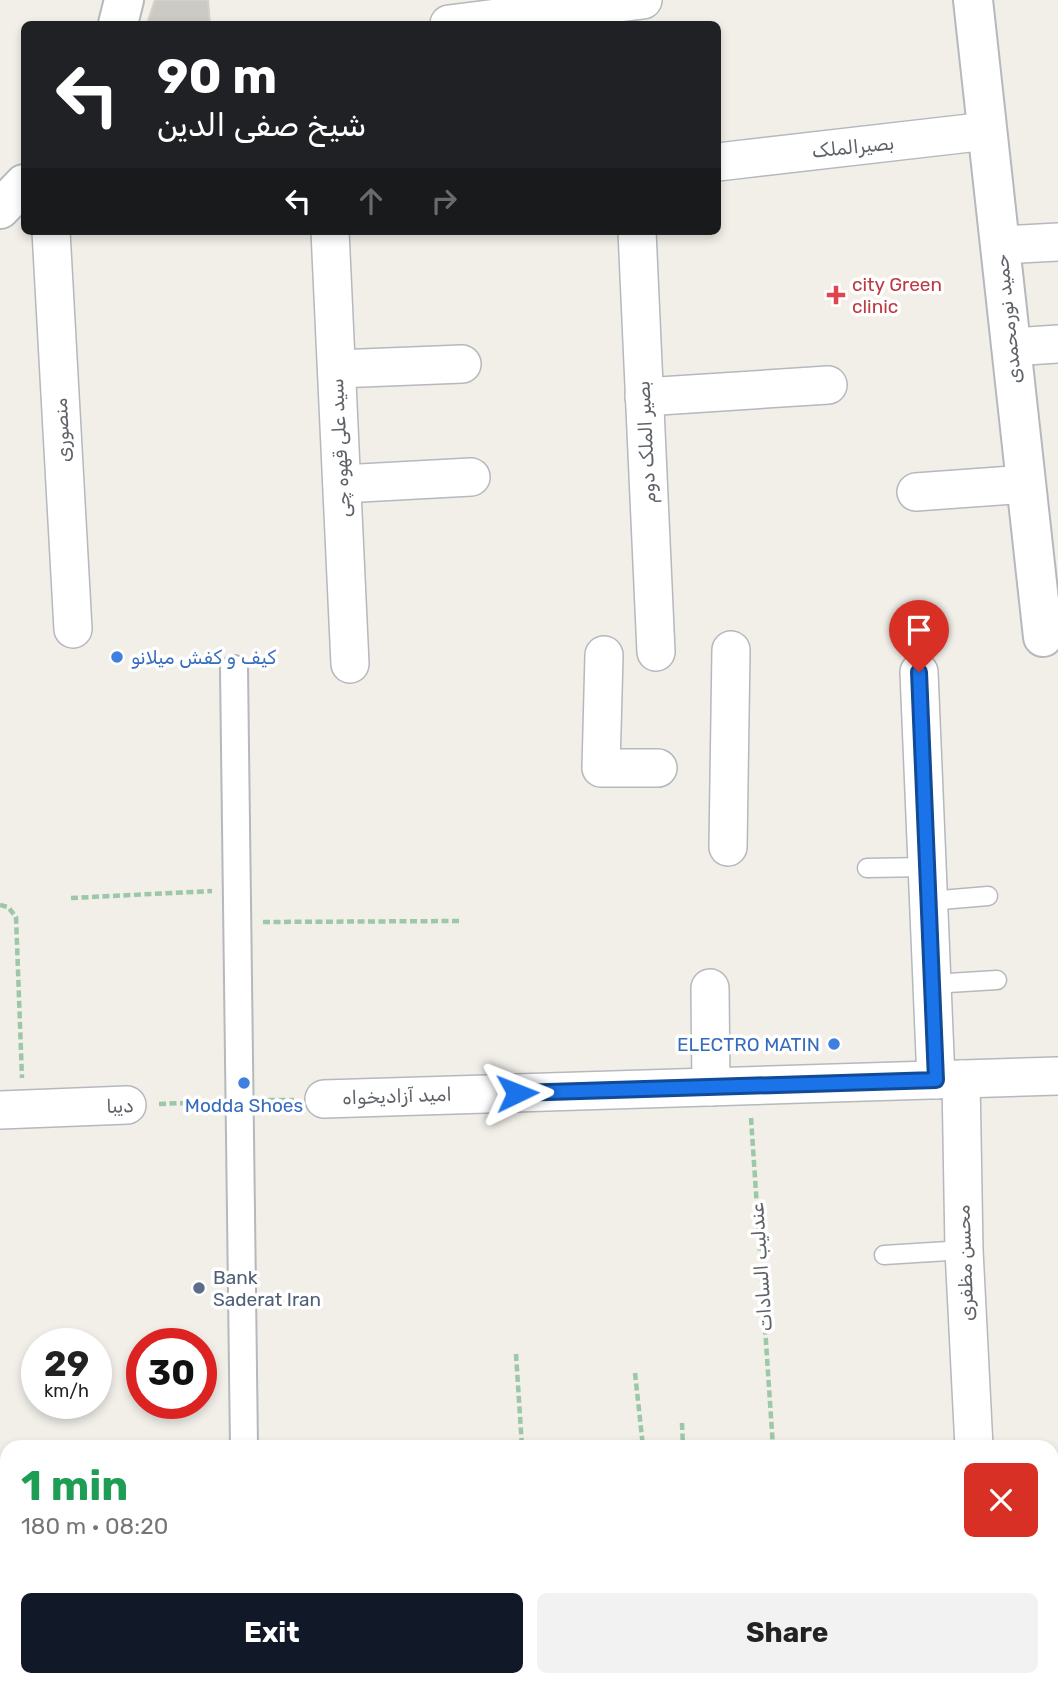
<!DOCTYPE html>
<meta charset="utf-8">
<style>
:root{--surface:#fff;--page:#f2f2f2;--text:#222;--muted:#767676;--accent:#111827}
body{margin:0;font-family:Rubik,Vazirmatn,sans-serif;background:var(--page);color:var(--text);height:100vh;display:flex;flex-direction:column;font-size:26px;white-space:nowrap}
*{box-sizing:border-box;margin:0}
p{font-size:23px;color:var(--muted)}
.icon{flex:none;width:38px;height:38px;fill:none;stroke:currentColor;stroke-width:2;stroke-linecap:round;stroke-linejoin:round}
.map{position:relative;flex:1;overflow:hidden}
.details{position:absolute;left:0px;top:1440px;width:1059px;height:247px;display:flex;flex-direction:column;background:var(--surface);border-radius:21px 21px 0 0;box-shadow:0 4px 10px #0003}
.details>*{flex:none}
.top-card{position:absolute;left:21px;top:21px;width:700px;height:214px;border-radius:10px;box-shadow:0 4px 10px #0003;background:#202124;color:#fff;overflow:hidden}
.speed{position:absolute;left:21px;top:1328px;display:flex;gap:14px;font-size:35px;font-weight:700;text-align:center}
.speed>*{display:grid;place-content:center;width:91px;height:91px;border-radius:50%;background:var(--surface);box-shadow:0 4px 10px #0003;line-height:1}
.speed small{font-size:18px;font-weight:400}
.speed .limit{border:10px solid #d22;background:#fff;color:#111}
.pin{position:absolute;display:grid;place-items:center;width:60px;height:60px;color:#fff;margin:-72px -30px;border-radius:50% 50% 50% 0;rotate:-45deg;box-shadow:0 0 7px #0007}
.pin .icon{rotate:45deg}
.me{position:absolute;width:77px;margin:-38px;rotate:88deg;stroke-linejoin:round;filter:drop-shadow(0 0 5px #0008)}
.turn{display:flex;align-items:center;gap:24px;height:147px;padding:0 21px;font-size:32px}
.turn .icon{width:91px;height:91px;stroke-width:2.5}
.turn b{display:block;font-size:49px;line-height:60px}
.lanes{display:flex;align-items:center;height:66px;padding:0 21px;background:#0003;justify-content:center;gap:35px;direction:ltr}
.lanes .off{opacity:.35}
.round{display:grid;place-items:center;flex:none;width:74px;height:74px;border-radius:10px;background:var(--page)}
.summary{display:flex;align-items:center;justify-content:space-between;height:119px;padding:0 21px}
h1{font-size:42px;font-weight:700;line-height:52px;color:#1e9e55}
.primary-button{display:flex;gap:14px;margin-top:auto;padding:14px 21px}
.primary-button a{flex:1;height:80px;border-radius:10px;background:var(--accent);color:#fff;font-size:28px;font-weight:700;line-height:80px;text-align:center}
.primary-button a+a{background:var(--page);color:var(--text)}
.map>svg:first-child{display:block}
.building{fill:#cccac5;stroke:#d6d1c6;stroke-width:2}
.lines{fill:none;stroke-linecap:round;stroke-linejoin:round}
.service-casing{stroke:#b5b8bc;stroke-width:21}
.pedestrian-casing{stroke:#b5b8bc;stroke-width:30}
.minor-casing{stroke:#b5b8bc;stroke-width:40}
.tertiary-casing{stroke:#b5b8bc;stroke-width:42}
.path{stroke:#9cc7a9;stroke-width:4.5;stroke-dasharray:7 3.5;stroke-linecap:butt}
.service{stroke:#fff;stroke-width:18}
.pedestrian{stroke:#fff;stroke-width:26}
.minor{stroke:#fff;stroke-width:37}
.tertiary{stroke:#fff;stroke-width:38}
.route-casing{stroke:#114b97;stroke-width:18}
.route{stroke:#1a73e8;stroke-width:12}
.health-dot{fill:#e0444e;stroke:#fff;stroke-width:2.5}
.shop-dot{fill:#3f7fe0;stroke:#fff;stroke-width:2.5}
.service-dot{fill:#5c6f8a;stroke:#fff;stroke-width:2.5}
.labels{text-anchor:middle;dominant-baseline:central;stroke-width:7;stroke-linejoin:round;paint-order:stroke}
.street-label{font-size:19px;fill:#5f6368;stroke:#fff}
.health-label{font-size:19px;fill:#be3a42;stroke:#fff;text-anchor:start}
.shop-label{font-size:19px;fill:#366cbe;stroke:#fff;text-anchor:start}
.service-label{font-size:19px;fill:#4e5e75;stroke:#fff;text-anchor:start}
</style>
<div class="map">
<svg width="1058" height="1686" viewBox="0 0 1058 1686">
<rect width="100%" height="100%" fill="#f1efe8"/>
<polygon class="building" points="155,0 208,0 210,24 147,24"/>
<g class="lines">
<defs>
<g id="service">
<polyline points="867,868 927,867"/>
<polyline points="929,901 988,896"/>
<polyline points="932,984 997,980"/>
<polyline points="884,1255 964,1250"/>
</g>
<g id="pedestrian">
<polyline points="234,669 244,1447"/>
<polyline points="252,1680 252,1686"/>
</g>
<g id="minor">
<polyline points="449,24 643,0"/>
<polyline points="718,162 987,131"/>
<polyline points="51,231 73,629"/>
<polyline points="330,231 350,664"/>
<polyline points="637,231 656,652"/>
<polyline points="1000,245 1058,242"/>
<polyline points="1011,347 1058,344"/>
<polyline points="337,369 462,364"/>
<polyline points="644,397 828,385"/>
<polyline points="342,484 471,477"/>
<polyline points="916,492 1026,484"/>
<polyline points="604,655 601,768 658,768"/>
<polyline points="919,672 936,1080"/>
<polyline points="728,847 731,650"/>
<polyline points="710,988 711,1087"/>
<polyline points="961,1079 964,1250 974,1447"/>
<polyline points="324,1099 1058,1076"/>
<polyline points="0,1110 127,1105"/>
<polyline points="0,1553 7,1553"/>
<polyline points="789,1680 789,1686"/>
<polyline points="986,1680 987,1686"/>
</g>
<g id="tertiary">
<polyline points="973,0 1043,637"/>
<polyline points="118,24 124,0"/>
<polyline points="0,209 24,184"/>
</g>
</defs>
<use href="#service" class="service-casing"/>
<use href="#pedestrian" class="pedestrian-casing"/>
<use href="#minor" class="minor-casing"/>
<use href="#tertiary" class="tertiary-casing"/>
<g class="path">
<polyline points="71,898 212,891"/>
<polyline points="0,905 8,907 16,917 22,1078"/>
<polyline points="263,922 460,921"/>
<polyline points="268,1100 294,1100"/>
<polyline points="159,1104 213,1102"/>
<polyline points="751,1118 773,1447"/>
<polyline points="516,1354 522,1447"/>
<polyline points="635,1373 643,1447"/>
<polyline points="682,1423 683,1447"/>
</g>
<use href="#service" class="service"/>
<use href="#pedestrian" class="pedestrian"/>
<use href="#minor" class="minor"/>
<use href="#tertiary" class="tertiary"/>
</g>
<g class="lines">
<defs>
<polyline id="route" points="517,1093 936,1080 919,672"/>
</defs>
<use href="#route" class="route-casing"/>
<use href="#route" class="route"/>
</g>
<path class="health-dot" d="M832.5 284.5h7v7h7v7h-7v7h-7v-7h-7v-7h7z"/>
<g class="shop-dot">
<circle cx="117" cy="657" r="7"/>
<circle cx="834" cy="1044" r="7"/>
<circle cx="244" cy="1083" r="7"/>
</g>
<circle class="service-dot" cx="199" cy="1288" r="7"/>
<g class="labels">
<g class="street-label">
<text transform="translate(853 147) rotate(-6)">بصیرالملک</text>
<text transform="translate(1008 319) rotate(-96)">حمید نورمحمدی</text>
<text transform="translate(62 430) rotate(-93)">منصوری</text>
<text transform="translate(646 442) rotate(-93)">بصیر الملک دوم</text>
<text transform="translate(340 448) rotate(-93)">سید علی قهوه چی</text>
<text transform="translate(397 1096) rotate(-2)">امید آزادیخواه</text>
<text transform="translate(120 1106) rotate(-2)">دیبا</text>
<text transform="translate(965 1263) rotate(-92)">محسن مظفری</text>
<text transform="translate(761 1267) rotate(-94)">عندلیب السادات</text>
</g>
<g class="health-label">
<text x="852" y="284">city Green<tspan x="852" dy="22">clinic</tspan></text>
</g>
<g class="shop-label">
<text x="131" y="657">کیف و کفش میلانو</text>
<text x="820" y="1044" text-anchor="end">ELECTRO MATIN</text>
<text x="244" y="1105" text-anchor="middle">Modda Shoes</text>
</g>
<g class="service-label">
<text x="213" y="1277">Bank<tspan x="213" dy="22">Saderat Iran</tspan></text>
</g>
</g>
</svg>
<div class="speed"><div>29<small>km/h</small></div><div class="limit">30</div></div>
<div class="pin" style="left:919px;top:672px;background:#d93025"><svg class="icon" aria-label="arrive" viewBox="0 0 24 24"><path d="M6 21V4h12l-3 4 3 4H6"/></svg></div>
<svg class="me" style="left:517px;top:1093px" viewBox="-20 -20 40 40"><path d="M0-17L14 15 0 8-14 15z" fill="#1a73e8" stroke="#fff" stroke-width="4"/></svg>
<div class="top-card">
<div class="turn"><svg class="icon" aria-label="left" viewBox="0 0 24 24"><path d="M17 20v-9H6M10 6l-5 5 5 5"/></svg><div><b>90 m</b>شیخ صفی الدین</div></div>
<div class="lanes"><svg class="icon" aria-label="left" viewBox="0 0 24 24"><path d="M17 20v-9H6M10 6l-5 5 5 5"/></svg><svg class="icon off" aria-label="ahead" viewBox="0 0 24 24"><path d="M12 20V5M6 11l6-6 6 6"/></svg><svg class="icon off" aria-label="right" viewBox="0 0 24 24"><path d="M7 20v-9h11M14 6l5 5-5 5"/></svg></div>
</div>
<section class="details">
<div class="summary"><div><h1>1 min</h1><p>180 m · 08:20</p></div><a class="round" style="background:#d93025;color:#fff"><svg class="icon" aria-label="close" viewBox="0 0 24 24"><path d="M6 6l12 12M18 6L6 18"/></svg></a></div>
<div class="primary-button"><a>Exit</a><a>Share</a></div>
</section>
</div>
